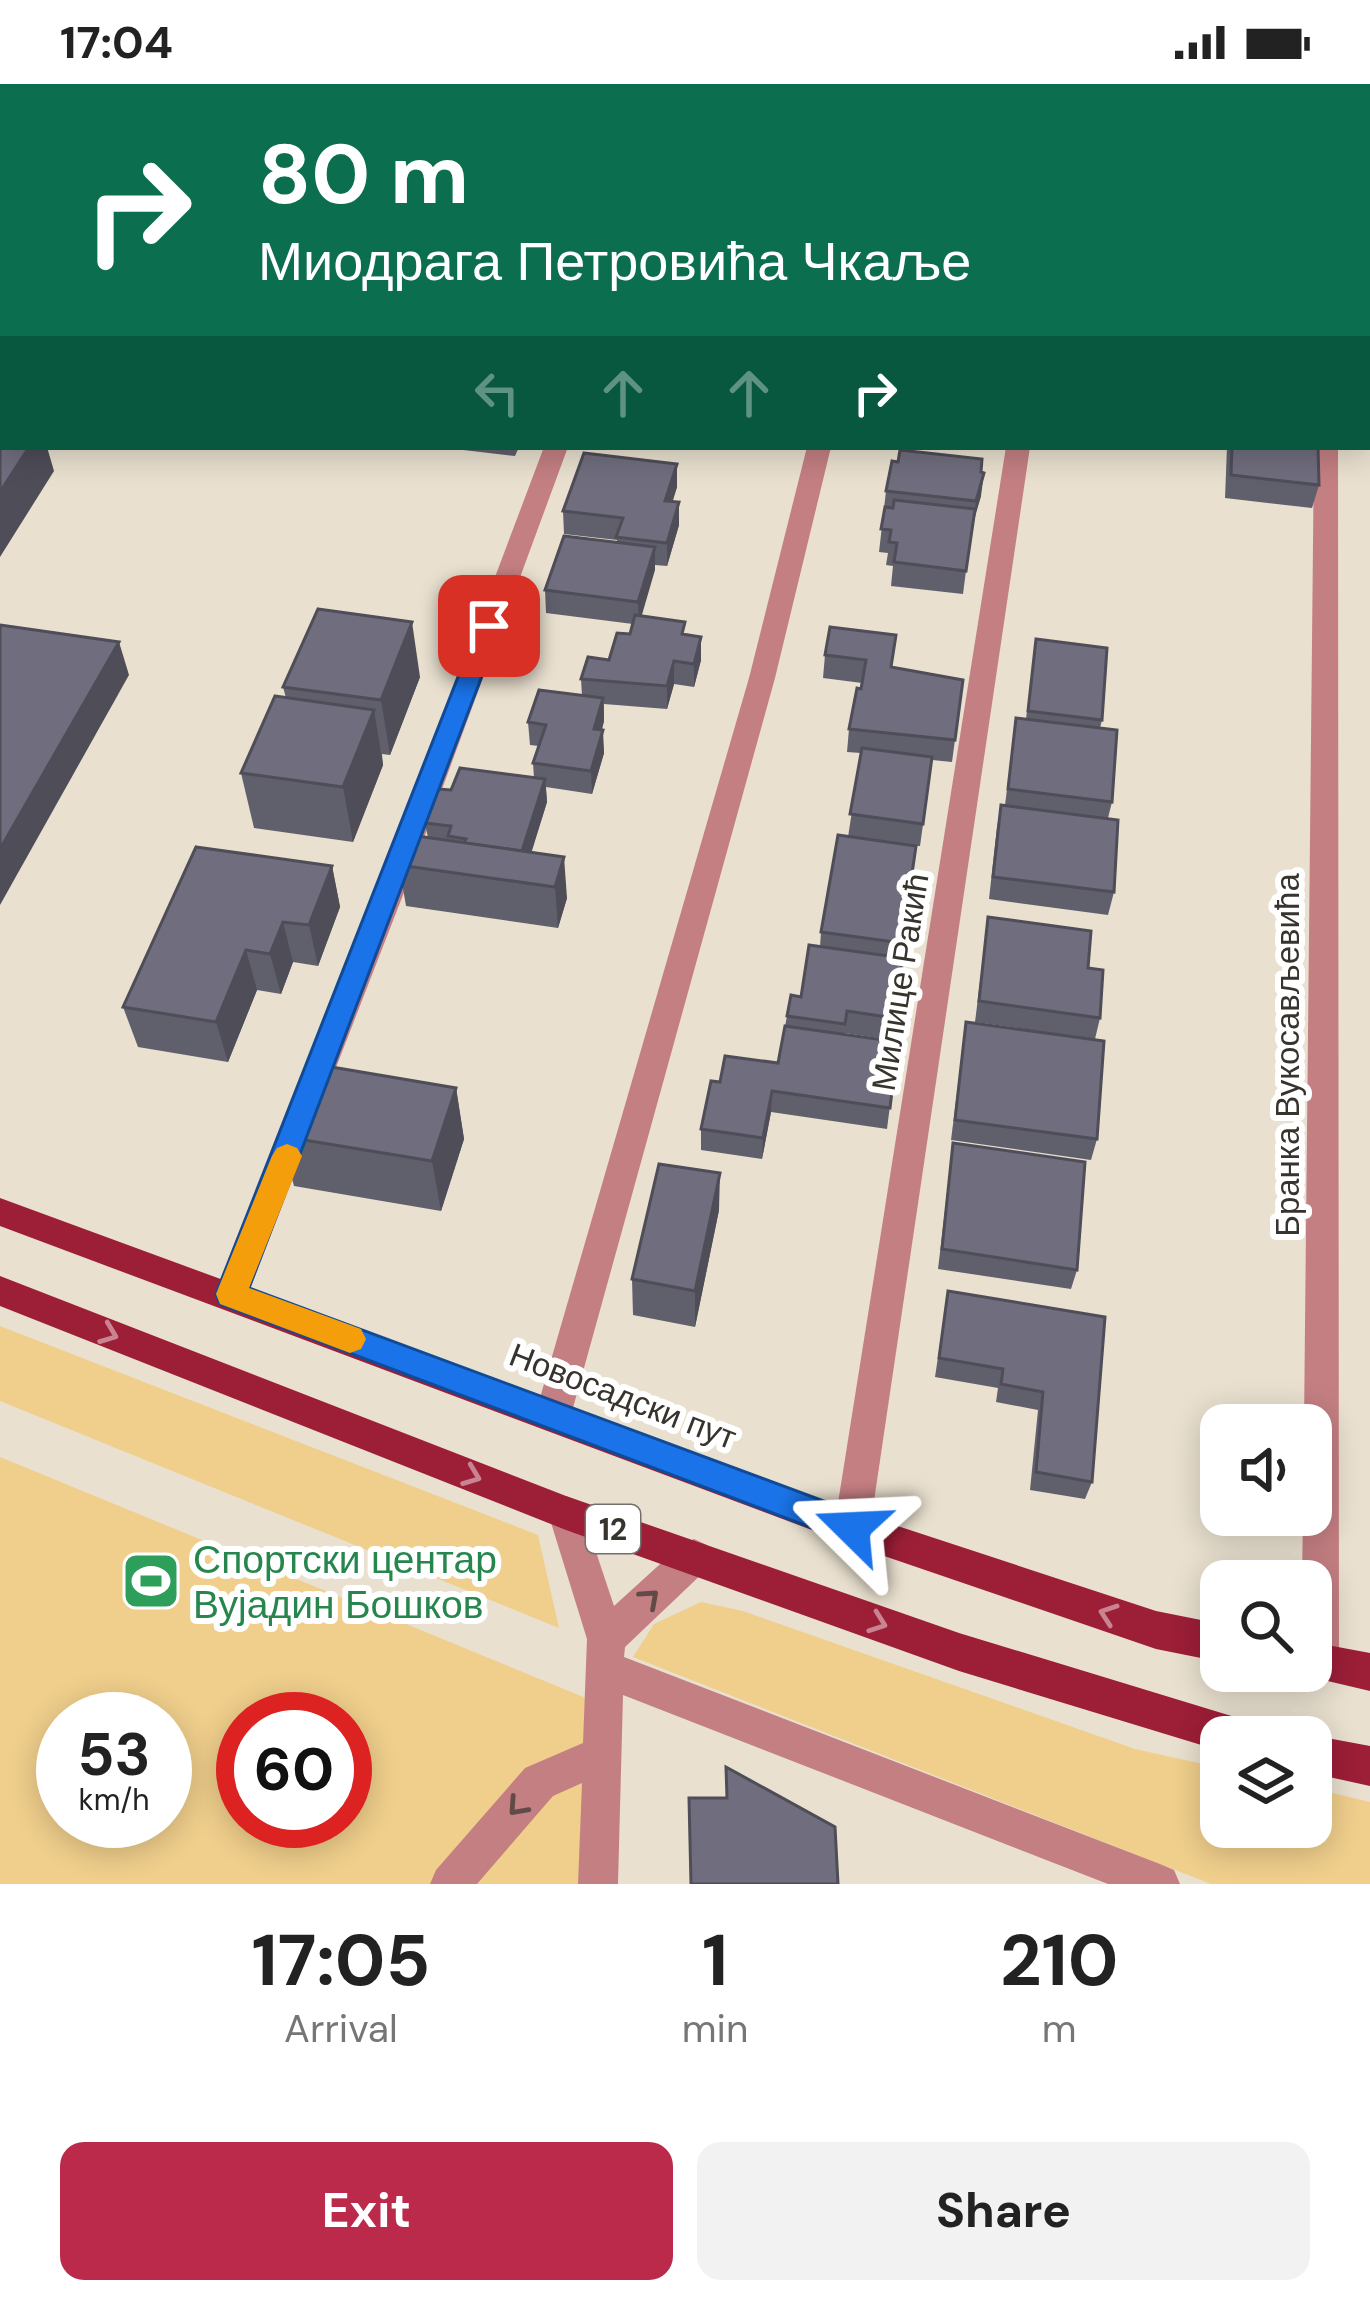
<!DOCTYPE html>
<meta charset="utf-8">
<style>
:root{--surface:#fff;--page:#f2f2f2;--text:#222;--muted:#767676;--accent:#bb2a4b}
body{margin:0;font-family:"DM Sans",sans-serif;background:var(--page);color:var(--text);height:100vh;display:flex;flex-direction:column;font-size:45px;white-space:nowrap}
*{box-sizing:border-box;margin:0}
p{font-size:39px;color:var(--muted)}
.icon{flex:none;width:66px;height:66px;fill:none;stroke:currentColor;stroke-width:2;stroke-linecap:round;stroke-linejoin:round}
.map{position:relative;height:1800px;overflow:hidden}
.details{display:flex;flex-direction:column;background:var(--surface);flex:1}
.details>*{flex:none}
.guide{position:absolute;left:0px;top:0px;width:1371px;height:366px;box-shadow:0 6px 30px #0003;background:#0b6e4f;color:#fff;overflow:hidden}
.controls{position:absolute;left:1200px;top:1320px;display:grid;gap:24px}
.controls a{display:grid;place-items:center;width:132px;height:132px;border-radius:24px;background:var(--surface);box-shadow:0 6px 30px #0003;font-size:60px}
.speed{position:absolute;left:36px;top:1608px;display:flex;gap:24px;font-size:60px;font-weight:700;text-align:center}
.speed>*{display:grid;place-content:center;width:156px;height:156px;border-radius:50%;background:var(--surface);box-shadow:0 6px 30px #0003;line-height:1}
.speed small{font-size:30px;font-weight:400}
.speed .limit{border:18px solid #d22;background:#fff;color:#111}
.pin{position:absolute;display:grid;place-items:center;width:102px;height:102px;color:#fff;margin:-51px;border-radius:24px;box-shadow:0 6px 18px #0006}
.me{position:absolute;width:132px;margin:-66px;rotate:291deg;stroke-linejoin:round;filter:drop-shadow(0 0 9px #0008)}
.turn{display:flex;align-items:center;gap:42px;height:252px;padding:0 60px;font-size:54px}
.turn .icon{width:156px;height:156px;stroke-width:2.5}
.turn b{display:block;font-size:84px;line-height:102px}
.lanes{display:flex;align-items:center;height:114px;padding:0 60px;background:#0003;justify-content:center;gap:60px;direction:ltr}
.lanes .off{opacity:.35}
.eta{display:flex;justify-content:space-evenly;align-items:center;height:204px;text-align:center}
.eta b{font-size:72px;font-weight:700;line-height:84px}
.primary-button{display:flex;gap:24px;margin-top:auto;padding:24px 60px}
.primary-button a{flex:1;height:138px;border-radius:24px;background:var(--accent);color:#fff;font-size:48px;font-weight:700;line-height:138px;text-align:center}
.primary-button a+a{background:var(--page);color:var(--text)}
.status{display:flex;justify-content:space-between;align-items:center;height:84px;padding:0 60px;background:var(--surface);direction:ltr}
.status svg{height:33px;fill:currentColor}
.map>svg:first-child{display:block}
.green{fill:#f0cf8c;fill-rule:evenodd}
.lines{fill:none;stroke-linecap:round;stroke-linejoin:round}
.minor{fill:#c47f83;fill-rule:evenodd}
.major{fill:#9c1e37;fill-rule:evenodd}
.wall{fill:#605f6c}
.shaded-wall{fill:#4e4d58}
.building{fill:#706e7e;stroke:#4e4d58;stroke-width:3}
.oneway{stroke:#c98391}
.oneway2{stroke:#614a47}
.route{fill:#1a73e8;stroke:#114b97;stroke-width:3}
.slow{fill:#f59e0b}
.labels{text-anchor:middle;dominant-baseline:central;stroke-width:12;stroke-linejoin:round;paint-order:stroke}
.shield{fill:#fff;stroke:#73706c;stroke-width:3}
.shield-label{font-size:30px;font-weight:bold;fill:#37332d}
.street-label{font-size:33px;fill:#37332d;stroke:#fff}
.near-leisure-label{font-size:39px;fill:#27864d;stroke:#fff;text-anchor:start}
</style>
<div class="status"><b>17:04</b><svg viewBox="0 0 49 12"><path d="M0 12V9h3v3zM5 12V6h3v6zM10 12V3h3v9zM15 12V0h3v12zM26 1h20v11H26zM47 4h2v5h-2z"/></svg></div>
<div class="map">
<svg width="1370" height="1800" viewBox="0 0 1370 1800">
<rect width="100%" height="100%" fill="#e9e0cf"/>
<g class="green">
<polygon points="0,1242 538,1451 559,1544 0,1317"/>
<path d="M 0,1373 L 603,1621 L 598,1800 L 0,1800 ZM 63,1635 L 165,1635 L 165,1737 L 63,1737 ZM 243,1635 L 345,1635 L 345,1737 L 243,1737 Z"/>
<polygon points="701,1518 743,1527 1135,1665 1221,1684 1221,1743 1311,1743 1311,1704 1370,1718 1370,1800 1211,1800 633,1573 654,1540"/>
</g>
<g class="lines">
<g class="minor">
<polygon points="17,0 37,0 15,3"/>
<polygon points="323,0 343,0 321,3"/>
<polygon points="681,0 701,0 680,3"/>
<polygon points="897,0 917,0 896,3"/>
<rect x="1064" y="0" width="20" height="3"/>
<rect x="1319" y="0" width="20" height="3"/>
<polygon points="3,44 3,61 0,62 0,45"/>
<rect x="0" y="149" width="3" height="13"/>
<polygon points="544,363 568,363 403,811 248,1210 243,1220 231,1225 219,1220 214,1210 375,811"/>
<polygon points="807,363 831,363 775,594 571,1331 565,1342 553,1347 541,1342 535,1331 749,594"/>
<polygon points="1006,363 1030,363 870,1444 865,1456 852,1461 839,1456 834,1444"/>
<polygon points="1314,363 1338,363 1339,1579 1333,1592 1320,1598 1304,1587 1311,1587 1311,1497 1302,1497 1303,1431 1311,1431 1311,1341 1304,1341"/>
<polygon points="566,1412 579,1417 614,1522 681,1461 694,1455 707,1461 712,1473 707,1485 625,1563 624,1573 1160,1780 1174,1786 1180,1800 1108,1800 623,1611 618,1800 578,1800 582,1699 553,1712 477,1800 430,1800 436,1786 525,1684 583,1659 587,1555 548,1429 553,1417"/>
</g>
<g class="major">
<polygon points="0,1114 852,1427 1156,1527 1221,1540 1221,1578 1156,1565 852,1461 0,1142"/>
<polygon points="0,1192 566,1412 959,1549 1238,1634 1252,1639 1257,1653 1221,1653 1221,1667 959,1587 566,1446 0,1222"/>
<polygon points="1311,1558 1370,1569 1370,1607 1298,1590 1296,1587 1311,1587"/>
<polygon points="1311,1651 1370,1662 1370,1702 1311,1689 1311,1653 1305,1653"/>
</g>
</g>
<g class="wall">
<polygon points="272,0 310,0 308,3"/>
<polygon points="358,0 426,0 424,3 359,3"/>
<polygon points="1222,0 1302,0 1301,3 1221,3"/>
<polygon points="1358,0 1370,0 1370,24 1368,24 1368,3 1358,3"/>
<polygon points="1369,45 1370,111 1368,111"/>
<rect x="1368" y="129" width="2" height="52"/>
<polygon points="438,363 519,363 515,372"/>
<polygon points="1227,363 1318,363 1319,401 1312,424 1225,414"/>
<polygon points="677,380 677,403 672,417 679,441 667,482 655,481 641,532 685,551 701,576 694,603 674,600 667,625 604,620 604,637 602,646 604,669 592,710 546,703 547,718 531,768 567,814 558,844 406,822 399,781 428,754 425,739 451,706 534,694 533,679 539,662 530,661 528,638 582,612 581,595 609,576 630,550 633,540 546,529 545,506 617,458 617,456 564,450 563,427"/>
<polygon points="981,388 981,412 972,440 963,510 891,502 893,482 886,481 888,469 879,468 886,407"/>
<polygon points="830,543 892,583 963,596 952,678 932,676 920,762 916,762 900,873 903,874 891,956 845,949 844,951 898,958 887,1045 771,1028 762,1075 701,1066 701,1045 720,998 778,979 787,932 801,913 820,863 821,848 848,753 861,669 847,668 849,645 862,599 823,594 825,571"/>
<polygon points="1036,555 1102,636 1100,644 1112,718 1108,734 1114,808 1108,831 989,815 997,743 1001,721 1005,721 1016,634 1026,635"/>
<polygon points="420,593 390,671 382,670 383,681 353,758 254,744 241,689 286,614 283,603"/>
<polygon points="332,782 340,823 318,882 293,878 281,910 257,906 228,978 138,963 123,923"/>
<polygon points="988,833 1088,884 1100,934 1095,955 975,938"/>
<polygon points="966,938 1097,1055 1091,1076 951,1056"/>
<polygon points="456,1004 464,1055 441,1127 294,1102 280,1052"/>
<polygon points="953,1059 1077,1186 1071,1205 938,1185"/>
<polygon points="719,1126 695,1243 633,1231 632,1195"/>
<polygon points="948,1207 1105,1233 1092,1398 1085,1415 1030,1406 1038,1326 996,1318 998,1304 935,1293"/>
</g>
<g class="shaded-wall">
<polygon points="29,363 47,363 54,387 0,473 0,408"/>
<polygon points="677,380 677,403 666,440 665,417"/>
<polygon points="984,389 981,412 973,440 976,417"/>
<polygon points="679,418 679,441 667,482 667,459"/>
<polygon points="655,463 655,486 639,541 638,518"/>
<polygon points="412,538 420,593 390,671 381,616"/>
<polygon points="701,553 701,576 694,603 694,580"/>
<polygon points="119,558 129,591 0,821 0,765"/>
<polygon points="674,577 674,600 667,625 667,602"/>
<polygon points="603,614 604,637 595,667 594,645"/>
<polygon points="374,626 383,681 353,758 343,703"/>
<polygon points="603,646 604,669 592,710 591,687"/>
<polygon points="545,695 547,718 522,799 519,777"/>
<polygon points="564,773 567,814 558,844 555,803"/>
<polygon points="332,782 340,823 318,882 309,841"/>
<polygon points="283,838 293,878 281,910 270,870"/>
<polygon points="246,866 257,906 228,978 216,938"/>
<polygon points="456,1004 464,1055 441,1127 432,1077"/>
<polygon points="772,1007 771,1028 762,1075 763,1054"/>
<polygon points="720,1089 719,1126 695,1243 695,1207"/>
</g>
<g class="building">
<polygon points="1222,0 1243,0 1269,3 1222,3"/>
<polygon points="1368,129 1370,129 1370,158 1368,157"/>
<polygon points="0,339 3,339 3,363 29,363 0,408"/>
<polygon points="1232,363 1318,363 1319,401 1231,391"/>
<polygon points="900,366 982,375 981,388 984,389 976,417 886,407 892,377 898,378"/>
<polygon points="584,369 677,380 665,417 679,418 667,459 616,453 623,434 563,427"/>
<polygon points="894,416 975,425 966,487 894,478 897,459 889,458 891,446 881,445 885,423 893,424"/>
<polygon points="564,452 655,463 638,518 545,506"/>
<polygon points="318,525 412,538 381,616 283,603"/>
<polygon points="635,531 685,538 682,550 701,553 694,580 674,577 667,602 581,595 588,573 609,576 617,549 630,550"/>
<polygon points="0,541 119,558 0,765"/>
<polygon points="830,543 896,551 891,583 963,596 955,656 849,645 857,604 861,605 866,576 825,571"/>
<polygon points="1036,555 1107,564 1102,636 1028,627"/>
<polygon points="539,606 603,614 594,645 603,646 591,687 533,679 546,641 528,638"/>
<polygon points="275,612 374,626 343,703 241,689"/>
<polygon points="1016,634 1117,646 1112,718 1008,705"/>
<polygon points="862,664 932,673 923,740 850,730"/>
<polygon points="460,684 545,695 522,767 464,759 466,755 448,752 451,742 425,739 438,705 451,706"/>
<polygon points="1001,721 1118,736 1114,808 993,793"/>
<polygon points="410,751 564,773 555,803 399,781"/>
<polygon points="838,751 916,762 902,859 821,848"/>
<polygon points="196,763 332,782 309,841 283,838 270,870 246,866 216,938 123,923"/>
<polygon points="988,833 1091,847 1088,884 1103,886 1100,934 979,917"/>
<polygon points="809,861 903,874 894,934 847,927 845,940 787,932 791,911 801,913"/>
<polygon points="966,938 1104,957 1097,1055 955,1036"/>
<polygon points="785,942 898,958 890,1024 772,1007 763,1054 701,1045 711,997 720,998 725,972 778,979"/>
<polygon points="308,979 456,1004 432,1077 280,1052"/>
<polygon points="953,1059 1085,1078 1077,1186 942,1165"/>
<polygon points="659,1080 720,1089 695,1207 632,1195"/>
<polygon points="948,1207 1105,1233 1092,1398 1036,1388 1043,1308 1001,1300 1003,1285 939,1274"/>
<polygon points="726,1683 835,1743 838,1800 691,1800 689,1714 727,1714"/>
</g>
<defs><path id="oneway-chevron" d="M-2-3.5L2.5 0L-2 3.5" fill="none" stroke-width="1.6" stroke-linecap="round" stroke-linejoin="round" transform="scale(3)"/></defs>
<g class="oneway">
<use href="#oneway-chevron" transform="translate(109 1250) rotate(21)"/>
<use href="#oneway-chevron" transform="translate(472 1392) rotate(21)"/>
<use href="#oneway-chevron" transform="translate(1108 1530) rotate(-161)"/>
<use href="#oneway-chevron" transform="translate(878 1539) rotate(20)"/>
</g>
<g class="oneway2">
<use href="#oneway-chevron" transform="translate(650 1514) rotate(-42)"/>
<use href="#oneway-chevron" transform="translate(517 1723) rotate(132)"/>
</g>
<polygon class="route" points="489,534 501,542 249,1204 864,1432 869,1444 864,1455 852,1459 220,1220 216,1210 478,542"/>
<polygon class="slow" points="287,1060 297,1064 302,1072 249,1204 361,1245 366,1255 361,1265 350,1269 220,1220 216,1210 272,1072 277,1064"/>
<defs>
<symbol id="stadium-square" viewBox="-11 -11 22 22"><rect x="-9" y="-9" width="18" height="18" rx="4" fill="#2e9e5b" stroke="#fff"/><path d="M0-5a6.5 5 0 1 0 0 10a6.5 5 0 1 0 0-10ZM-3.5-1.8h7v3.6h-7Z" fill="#fff"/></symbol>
</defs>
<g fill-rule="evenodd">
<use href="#stadium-square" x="118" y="1464" width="66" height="66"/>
</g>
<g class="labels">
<rect class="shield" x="586" y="1421" width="54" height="48" rx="9"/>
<g class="shield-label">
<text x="613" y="1445">12</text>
</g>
<g class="street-label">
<text transform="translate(900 898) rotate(-81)">Милице Ракић</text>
<text transform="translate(1287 971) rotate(-90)">Бранка Вукосављевића</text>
<text transform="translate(623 1312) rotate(21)">Новосадски пут</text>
</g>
<g class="near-leisure-label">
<text x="193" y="1475">Спортски центар<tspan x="193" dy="45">Вујадин Бошков</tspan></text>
</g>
</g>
</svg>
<div class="controls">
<a><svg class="icon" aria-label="sound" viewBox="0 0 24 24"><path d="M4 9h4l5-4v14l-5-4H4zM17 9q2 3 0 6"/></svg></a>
<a><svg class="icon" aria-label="search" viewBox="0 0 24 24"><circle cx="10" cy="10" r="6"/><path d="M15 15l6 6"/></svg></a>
<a><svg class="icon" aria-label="layers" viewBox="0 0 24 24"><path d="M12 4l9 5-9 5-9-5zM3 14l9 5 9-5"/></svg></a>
</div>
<div class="speed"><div>53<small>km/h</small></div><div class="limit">60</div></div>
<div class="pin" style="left:489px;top:542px;background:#d93025"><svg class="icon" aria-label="arrive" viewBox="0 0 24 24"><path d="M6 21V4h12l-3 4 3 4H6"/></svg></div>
<svg class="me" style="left:852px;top:1444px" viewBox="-20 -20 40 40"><path d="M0-17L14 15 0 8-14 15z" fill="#1a73e8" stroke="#fff" stroke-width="4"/></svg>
<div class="guide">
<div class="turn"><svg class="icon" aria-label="right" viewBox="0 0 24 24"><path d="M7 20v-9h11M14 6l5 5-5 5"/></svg><div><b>80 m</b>Миодрага Петровића Чкаље</div></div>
<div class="lanes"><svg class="icon off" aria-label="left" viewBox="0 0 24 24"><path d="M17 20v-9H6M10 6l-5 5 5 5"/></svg><svg class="icon off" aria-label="ahead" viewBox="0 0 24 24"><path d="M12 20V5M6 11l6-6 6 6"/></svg><svg class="icon off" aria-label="ahead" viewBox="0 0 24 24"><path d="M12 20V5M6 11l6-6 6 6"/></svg><svg class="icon" aria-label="right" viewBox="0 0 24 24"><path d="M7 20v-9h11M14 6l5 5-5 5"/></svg></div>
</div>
</div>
<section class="details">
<div class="eta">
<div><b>17:05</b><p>Arrival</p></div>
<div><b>1</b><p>min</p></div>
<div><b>210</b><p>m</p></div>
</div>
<div class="primary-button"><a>Exit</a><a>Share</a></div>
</section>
